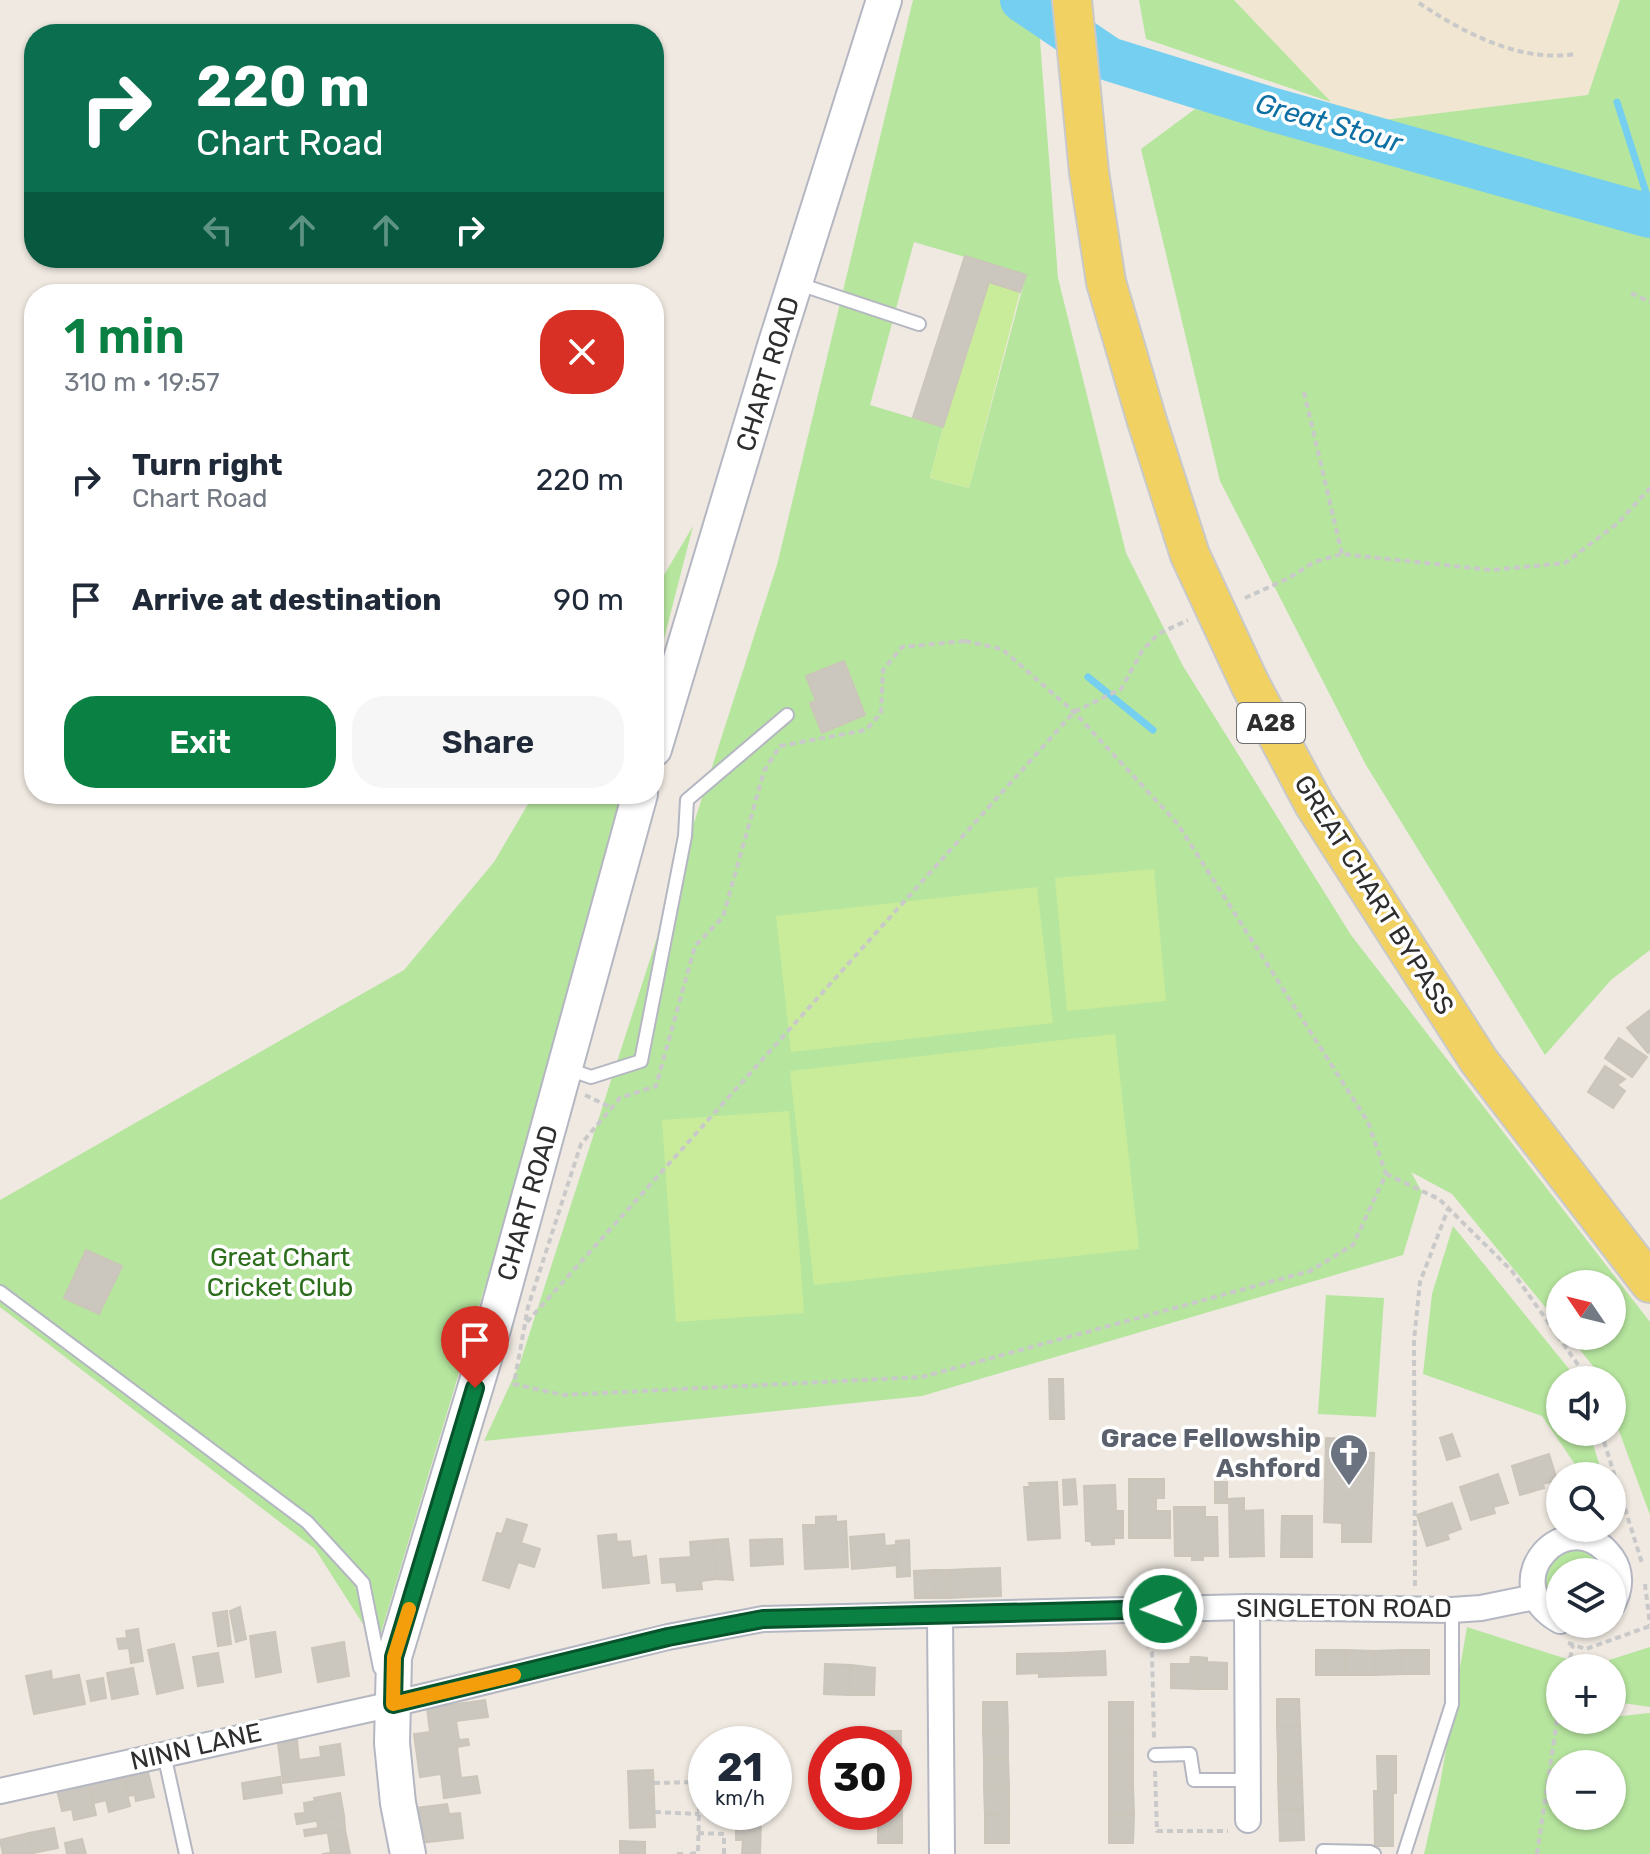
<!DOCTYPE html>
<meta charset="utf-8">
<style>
:root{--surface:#fff;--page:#f6f6f7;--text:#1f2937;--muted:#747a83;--accent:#0b8043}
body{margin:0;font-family:Rubik,sans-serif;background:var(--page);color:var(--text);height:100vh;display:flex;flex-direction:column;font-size:30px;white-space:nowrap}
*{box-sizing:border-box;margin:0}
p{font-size:26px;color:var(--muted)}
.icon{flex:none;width:44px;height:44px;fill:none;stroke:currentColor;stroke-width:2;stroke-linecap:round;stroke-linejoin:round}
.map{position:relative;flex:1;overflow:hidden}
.drawer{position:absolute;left:24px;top:284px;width:640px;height:520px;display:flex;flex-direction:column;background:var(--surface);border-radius:32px;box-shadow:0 2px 6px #0004}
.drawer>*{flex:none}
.hud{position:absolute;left:24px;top:24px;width:640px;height:244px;border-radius:32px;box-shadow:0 2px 6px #0004;background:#0b6e4f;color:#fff;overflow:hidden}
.needle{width:52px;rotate:305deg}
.fabs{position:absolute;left:1546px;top:1270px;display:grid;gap:16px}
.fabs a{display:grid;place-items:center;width:80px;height:80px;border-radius:50%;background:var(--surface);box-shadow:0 2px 6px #0004;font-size:40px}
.speed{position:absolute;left:688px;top:1726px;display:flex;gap:16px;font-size:40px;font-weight:700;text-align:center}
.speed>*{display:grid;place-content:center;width:104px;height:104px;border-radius:50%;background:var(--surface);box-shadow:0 2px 6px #0004;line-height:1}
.speed small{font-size:20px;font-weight:400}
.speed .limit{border:12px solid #d22;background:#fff;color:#111}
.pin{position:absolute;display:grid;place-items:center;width:68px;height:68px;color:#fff;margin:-82px -34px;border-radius:50% 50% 50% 0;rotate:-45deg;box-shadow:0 0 8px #0007}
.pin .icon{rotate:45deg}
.me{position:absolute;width:88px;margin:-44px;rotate:269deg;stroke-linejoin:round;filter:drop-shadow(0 0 6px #0008)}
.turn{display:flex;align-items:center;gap:28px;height:168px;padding:0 40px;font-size:36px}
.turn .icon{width:104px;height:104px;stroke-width:2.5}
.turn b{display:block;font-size:56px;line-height:68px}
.lanes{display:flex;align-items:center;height:76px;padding:0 40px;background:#0003;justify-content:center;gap:40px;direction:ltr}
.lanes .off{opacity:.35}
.round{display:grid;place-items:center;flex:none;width:84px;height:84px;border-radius:32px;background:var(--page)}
.head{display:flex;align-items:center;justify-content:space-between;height:136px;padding:0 40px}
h1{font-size:48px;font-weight:600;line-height:60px;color:var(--accent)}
.button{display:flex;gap:16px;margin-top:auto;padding:16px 40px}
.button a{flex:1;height:92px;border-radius:32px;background:var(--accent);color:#fff;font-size:32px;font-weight:600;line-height:92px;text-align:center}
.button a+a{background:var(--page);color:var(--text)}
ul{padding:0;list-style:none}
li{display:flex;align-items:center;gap:24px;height:120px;padding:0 40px}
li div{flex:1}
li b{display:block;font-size:30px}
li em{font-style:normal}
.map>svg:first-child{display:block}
.education{fill:#f0e6d1}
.green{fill:#b6e59e;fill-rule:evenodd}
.pitch{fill:#c9ec9a}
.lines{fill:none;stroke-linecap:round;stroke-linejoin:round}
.stream{stroke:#75cff0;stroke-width:7}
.river{stroke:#75cff0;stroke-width:44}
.building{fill:#cbc7bf;stroke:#cbc5ba;stroke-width:2}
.lane-casing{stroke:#b4b7c1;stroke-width:16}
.street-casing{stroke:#b4b7c1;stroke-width:28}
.secondary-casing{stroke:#b4b7c1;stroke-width:38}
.primary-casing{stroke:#c9c9c9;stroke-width:42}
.path{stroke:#c9c9c9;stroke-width:4;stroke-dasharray:6 4;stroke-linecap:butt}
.lane{stroke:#fff;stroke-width:12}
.street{stroke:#fff;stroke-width:24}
.secondary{stroke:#fff;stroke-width:34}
.primary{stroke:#f2d163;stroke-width:38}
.route-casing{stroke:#07532c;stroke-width:20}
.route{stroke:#0b8043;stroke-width:14}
.slow{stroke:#f59e0b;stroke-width:14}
.labels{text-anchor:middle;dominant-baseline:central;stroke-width:7;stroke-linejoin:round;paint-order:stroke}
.shield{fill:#fff;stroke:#6d6d6d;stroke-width:2}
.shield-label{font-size:24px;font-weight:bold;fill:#2e2e2e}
.street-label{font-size:26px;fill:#2e2e2e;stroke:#fff}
.park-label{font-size:26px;fill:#2c6e1b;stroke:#fff}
.worship-label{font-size:26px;font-weight:bold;fill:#5b616d;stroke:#fff;text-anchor:end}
.water-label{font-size:28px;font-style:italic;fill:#0d6fa3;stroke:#fff}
</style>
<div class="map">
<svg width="1650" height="1854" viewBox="0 0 1650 1854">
<rect width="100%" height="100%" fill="#efe9e1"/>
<polygon class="education" points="1234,0 1620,0 1588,95 1351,124"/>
<g class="green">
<path d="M 913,0 L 1037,0 L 1058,278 L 1126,553 L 1183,666 L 1351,935 L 1650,1322 L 1650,1515 L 1612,1412 L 1612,1380 L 1600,1380 L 1596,1370 L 1569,1336 L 1612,1336 L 1612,1284 L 1560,1284 L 1560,1325 L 1452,1194 L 1411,1172 L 1422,1192 L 1403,1255 L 922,1396 L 484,1441 L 520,1363 L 777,565 ZM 914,242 L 1026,275 L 969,488 L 930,478 L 943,427 L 870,405 Z"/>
<polygon points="1139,0 1234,0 1331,102 1146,39"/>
<polygon points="1620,0 1650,0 1650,950 1611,980 1545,1055 1366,765 1220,481 1141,149 1195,109 1339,145 1351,124 1588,95"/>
<polygon points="693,526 654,678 654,592"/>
<polygon points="534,794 624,794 579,973 377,1646 315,1549 0,1307 0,1200 404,970 494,862"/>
<polygon points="1453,1226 1569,1369 1573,1380 1560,1380 1560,1432 1589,1432 1603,1476 1583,1476 1542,1416 1423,1374 1432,1294"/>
<polygon points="1326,1295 1384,1298 1376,1417 1318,1414"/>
<path d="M 1575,1547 L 1594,1552 L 1608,1572 L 1560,1572 L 1560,1609 C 1544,1595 1535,1568 1557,1554 C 1562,1551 1569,1549 1575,1547 Z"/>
<path d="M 1467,1627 L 1595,1668 L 1560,1668 L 1560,1720 L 1612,1720 L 1612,1717 L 1650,1713 L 1650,1854 L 1424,1854 L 1440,1784 ZM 1560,1764 L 1612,1764 L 1612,1816 L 1560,1816 Z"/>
<polygon points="1650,1647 1650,1707 1616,1702 1612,1694 1612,1668 1609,1668 1609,1660"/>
</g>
<g class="pitch">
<polygon points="989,282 1020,292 969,488 930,478 943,427"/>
<polygon points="1154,869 1166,1001 1067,1011 1055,878"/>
<polygon points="1037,887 1053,1023 791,1052 776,916"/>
<polygon points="1115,1034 1139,1249 814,1285 790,1071"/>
<polygon points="789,1111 804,1313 676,1322 662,1120"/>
</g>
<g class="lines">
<g class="stream">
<polyline points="1617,102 1650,205"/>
<polyline points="1088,677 1153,730"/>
</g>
<polyline class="river" points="1022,0 1109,59 1270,109 1650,216"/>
</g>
<g class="building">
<polygon points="965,256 1026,275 1020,292 989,282 943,427 913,417"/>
<polygon points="844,661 865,715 822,733 810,703 816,701 806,676"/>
<polygon points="1650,1010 1650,1052 1648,1053 1627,1028"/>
<polygon points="1619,1038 1647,1057 1632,1077 1605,1058"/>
<polygon points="1605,1066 1625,1079 1617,1085 1625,1091 1613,1108 1588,1092"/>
<polygon points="86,1250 122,1266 99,1314 64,1298"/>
<polygon points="1049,1379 1063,1379 1064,1419 1050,1419"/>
<polygon points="1452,1434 1460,1456 1447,1460 1440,1438"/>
<polygon points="1326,1438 1343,1439 1343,1452 1374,1453 1371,1542 1342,1542 1342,1523 1324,1522"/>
<polygon points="1549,1454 1557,1480 1543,1484 1544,1488 1520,1495 1512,1466"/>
<polygon points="1498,1474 1508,1503 1493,1507 1495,1513 1471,1520 1460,1487"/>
<polygon points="1075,1479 1077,1504 1064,1505 1063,1480"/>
<polygon points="1129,1479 1164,1479 1164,1498 1156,1498 1156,1511 1170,1511 1170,1538 1129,1538"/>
<polygon points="1057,1482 1060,1538 1028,1540 1024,1487 1030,1487 1029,1483"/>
<rect x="1215" y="1482" width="12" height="21"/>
<polygon points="1115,1485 1116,1511 1123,1511 1123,1538 1114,1538 1114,1544 1092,1545 1091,1541 1086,1541 1084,1486"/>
<polygon points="1244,1498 1244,1511 1263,1510 1264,1556 1230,1557 1229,1499"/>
<polygon points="1452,1503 1461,1529 1447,1534 1449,1539 1427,1546 1417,1515"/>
<polygon points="1174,1507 1205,1507 1205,1517 1217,1517 1218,1556 1203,1556 1203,1560 1192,1560 1192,1556 1175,1556"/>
<polygon points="836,1516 836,1522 846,1521 848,1567 805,1569 803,1525 816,1525 816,1517"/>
<polygon points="1282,1516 1312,1516 1312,1557 1281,1557"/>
<polygon points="507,1519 527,1525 521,1543 540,1549 534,1567 518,1562 509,1588 483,1580 497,1533 502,1534"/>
<polygon points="616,1534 617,1542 630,1541 632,1558 646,1556 649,1583 603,1588 598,1536"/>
<polygon points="884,1534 885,1546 896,1545 898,1565 852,1569 850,1537"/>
<polygon points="728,1539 733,1580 717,1579 713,1540"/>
<polygon points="782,1539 783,1564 751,1566 750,1540"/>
<polygon points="713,1540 717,1579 701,1581 702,1589 677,1591 676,1582 662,1583 660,1559 691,1557 690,1542"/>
<polygon points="909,1540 910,1576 897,1577 896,1541"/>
<polygon points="1000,1568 1001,1596 968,1597 968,1569"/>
<polygon points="968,1569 968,1597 950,1598 950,1570"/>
<polygon points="933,1570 950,1570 950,1598 934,1598"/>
<polygon points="933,1570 934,1598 915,1598 914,1571"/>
<polygon points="240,1607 246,1639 236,1642 230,1611"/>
<polygon points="227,1611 231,1644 218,1646 213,1613"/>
<polygon points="138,1629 143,1661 131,1663 129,1648 119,1649 117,1639 127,1638 126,1631"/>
<polygon points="275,1632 281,1672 256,1677 250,1636"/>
<polygon points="344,1642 349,1676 318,1682 312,1648"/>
<polygon points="174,1644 183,1688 157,1694 148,1650"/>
<rect x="1316" y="1650" width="29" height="25"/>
<polygon points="1345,1650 1374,1651 1375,1675 1345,1675"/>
<polygon points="1401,1650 1429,1650 1429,1674 1402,1674"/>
<polygon points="1401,1650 1402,1674 1375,1675 1374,1651"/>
<polygon points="1105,1651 1106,1675 1067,1676 1066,1653"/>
<polygon points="218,1653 223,1682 198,1686 193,1657"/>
<polygon points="1066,1653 1067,1676 1039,1677 1039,1673 1017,1674 1017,1654"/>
<polygon points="1191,1657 1198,1657 1198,1689 1171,1688 1171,1664 1190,1664"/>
<polygon points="1198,1657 1207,1658 1207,1662 1227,1663 1227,1689 1198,1689"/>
<polygon points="825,1664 851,1665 850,1695 824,1694"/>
<polygon points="851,1665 875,1668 874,1695 850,1695"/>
<polygon points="133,1668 138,1694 112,1699 107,1673"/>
<polygon points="51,1671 52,1680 79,1675 85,1704 34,1714 26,1676"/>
<polygon points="103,1678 106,1698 91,1701 87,1681"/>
<polygon points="1277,1699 1299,1699 1300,1726 1277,1727"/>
<polygon points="485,1700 488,1717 456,1721 459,1740 468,1739 469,1745 457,1747 461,1778 477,1776 480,1793 444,1798 441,1774 420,1777 414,1734 430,1732 427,1708"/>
<polygon points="983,1702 1007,1702 1008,1730 983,1730"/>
<rect x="1109" y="1702" width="24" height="29"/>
<polygon points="1300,1726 1301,1754 1278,1755 1277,1727"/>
<polygon points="983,1730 1008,1730 1008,1759 984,1759"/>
<polygon points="877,1731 901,1731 901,1759 894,1759 894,1744 877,1744"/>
<rect x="1109" y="1731" width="24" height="27"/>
<polygon points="297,1740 299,1760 321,1757 320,1747 340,1744 344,1775 283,1783 278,1743"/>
<polygon points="1301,1754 1302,1781 1278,1781 1278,1755"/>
<polygon points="1377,1756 1396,1756 1396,1793 1393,1793 1393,1846 1375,1846 1374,1791 1378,1791"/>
<polygon points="1109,1758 1133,1758 1133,1786 1109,1787"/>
<polygon points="894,1759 901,1759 902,1788 894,1788"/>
<polygon points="984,1759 1008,1759 1009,1786 984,1786"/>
<polygon points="147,1768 154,1797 136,1801 135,1795 128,1796 122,1774"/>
<polygon points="653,1770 654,1797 629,1798 628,1771"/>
<polygon points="122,1774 130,1806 109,1812 106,1800 94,1803 89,1783"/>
<polygon points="280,1777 282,1793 244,1799 242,1783"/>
<polygon points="1278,1781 1302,1781 1303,1809 1279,1810"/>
<polygon points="89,1783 96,1815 74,1820 72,1809 62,1811 57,1790"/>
<polygon points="984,1786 1009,1786 1009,1814 985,1815"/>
<polygon points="1133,1786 1134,1815 1109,1815 1109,1787"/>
<polygon points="894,1788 902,1788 902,1816 878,1816 878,1812 894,1812"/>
<polygon points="340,1793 344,1816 297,1824 295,1814 305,1813 304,1803 315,1801 314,1798"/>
<polygon points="654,1797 655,1827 630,1828 629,1798"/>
<polygon points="447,1804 449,1814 460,1813 463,1838 411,1844 406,1809"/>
<polygon points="1303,1809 1304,1840 1280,1841 1279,1810"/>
<rect x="719" y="1812" width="26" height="7"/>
<polygon points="1009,1814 1009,1843 985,1843 985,1815"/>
<polygon points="1109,1815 1134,1815 1133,1843 1109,1843"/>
<polygon points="344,1816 345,1830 305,1836 304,1830 318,1828 317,1820"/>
<rect x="878" y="1816" width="24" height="27"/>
<polygon points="736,1821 761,1822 760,1854 742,1854 743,1840 736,1840"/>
<polygon points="54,1828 58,1848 33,1853 29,1833"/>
<polygon points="345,1830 350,1854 322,1854 331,1853 328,1833"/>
<polygon points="29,1833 33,1853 3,1854 0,1840"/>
<polygon points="82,1839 86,1854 67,1854 65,1843"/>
<polygon points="620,1841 645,1842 645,1854 620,1854"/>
</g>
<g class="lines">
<defs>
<g id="lane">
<polyline points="799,284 919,324"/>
<polyline points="568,1069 591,1077 641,1061 685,836 687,800 787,715"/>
<polyline points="0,1292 307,1522 363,1583 380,1668"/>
<polyline points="164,1754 186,1854"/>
<polyline points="1155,1755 1190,1754 1194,1780 1248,1780"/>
<polyline points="1323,1851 1370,1852 1374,1854"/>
<polyline points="1404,1854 1452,1704 1452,1610"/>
</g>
<g id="street">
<polyline points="1247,1607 1248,1820"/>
<polyline points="940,1616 942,1854"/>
<path d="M 1560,1621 C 1491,1583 1569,1498 1612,1558 C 1622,1572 1621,1590 1612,1605"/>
<polyline points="0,1791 393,1704 668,1637 763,1619 1247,1607 1452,1610 1481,1608 1535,1597"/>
</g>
<g id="secondary">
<polyline points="654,749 775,346 884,0"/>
<polyline points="408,1854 398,1803 392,1743 394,1657 493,1329 640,794"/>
</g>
<polyline id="primary" points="1072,0 1089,172 1106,282 1147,421 1190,555 1250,684 1314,804 1479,1061 1650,1283"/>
</defs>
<use href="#lane" class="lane-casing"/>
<use href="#street" class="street-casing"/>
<use href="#secondary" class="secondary-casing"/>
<use href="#primary" class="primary-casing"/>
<g class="path">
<path d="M 1419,3 C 1464,33 1521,63 1575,54"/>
<polyline points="1631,293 1650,302"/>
<polyline points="1304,392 1342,554"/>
<polyline points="1245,598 1289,578 1314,562 1342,554 1491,570 1565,563 1618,523 1650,488"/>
<polygon points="965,641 1002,649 1074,712 1177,823 1368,1122 1386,1174 1353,1245 1310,1271 922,1377 563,1395 514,1384 528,1307 581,1144 620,1098 656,1086 695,946 723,917 764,771 780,746 866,730 881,713 883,670 902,647"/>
<polyline points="585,1095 612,1108"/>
<polyline points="1386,1174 1439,1199 1512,1271 1581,1369 1584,1380"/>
<polyline points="454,1318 467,1322"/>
<polyline points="527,1322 1074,712 1121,689 1142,651 1158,634 1188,620"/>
<polyline points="1601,1432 1642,1563"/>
<polyline points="1645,1584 1650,1625"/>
<polyline points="1415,1586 1414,1340 1420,1282 1448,1209"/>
<polyline points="1142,1634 1152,1653 1154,1738"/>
<polyline points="1568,1643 1586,1649 1650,1626"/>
<polyline points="1568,1668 1573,1645"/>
<polyline points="1155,1771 1157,1831 1228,1831"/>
<polyline points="654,1783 700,1782"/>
<polyline points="655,1812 699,1814"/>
<polyline points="698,1833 724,1834 724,1854"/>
<polyline points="677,1854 684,1854"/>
<polyline points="690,1854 698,1853 700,1770 706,1770"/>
<polyline points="1537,1854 1560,1700"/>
</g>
<use href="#lane" class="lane"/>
<use href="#street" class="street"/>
<use href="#secondary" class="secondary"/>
<use href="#primary" class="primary"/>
</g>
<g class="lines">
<defs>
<polyline id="route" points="475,1388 394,1657 393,1704 668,1637 763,1619 1163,1609"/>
</defs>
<use href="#route" class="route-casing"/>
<use href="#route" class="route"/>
<polyline class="slow" points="409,1609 394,1657 393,1704 514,1675"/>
</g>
<defs>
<symbol id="church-pin" viewBox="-11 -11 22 30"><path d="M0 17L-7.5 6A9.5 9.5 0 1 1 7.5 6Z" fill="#6b7280" stroke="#fff"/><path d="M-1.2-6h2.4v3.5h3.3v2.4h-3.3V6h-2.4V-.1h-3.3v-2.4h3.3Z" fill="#fff"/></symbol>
</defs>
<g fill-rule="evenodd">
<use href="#church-pin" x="1327" y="1431" width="44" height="60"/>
</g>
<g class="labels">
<rect class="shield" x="1237" y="703" width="68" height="40" rx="6"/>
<g class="shield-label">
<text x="1271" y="723">A28</text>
</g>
<g class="street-label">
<text transform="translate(768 374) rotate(-73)">CHART ROAD</text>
<text transform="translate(1374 895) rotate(58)">GREAT CHART BYPASS</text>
<text transform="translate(528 1203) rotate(-74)">CHART ROAD</text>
<text x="1344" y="1608">SINGLETON ROAD</text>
<text transform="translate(196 1747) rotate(-13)">NINN LANE</text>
</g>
<g class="park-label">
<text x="280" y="1257">Great Chart<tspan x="280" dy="30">Cricket Club</tspan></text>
</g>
<g class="worship-label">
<text x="1321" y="1438">Grace Fellowship<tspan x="1321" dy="30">Ashford</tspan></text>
</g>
<g class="water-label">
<text transform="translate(1329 123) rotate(16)">Great Stour</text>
</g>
</g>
</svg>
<div class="fabs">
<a><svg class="needle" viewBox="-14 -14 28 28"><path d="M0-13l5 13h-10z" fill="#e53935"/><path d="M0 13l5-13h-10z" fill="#747a83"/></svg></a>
<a><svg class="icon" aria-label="sound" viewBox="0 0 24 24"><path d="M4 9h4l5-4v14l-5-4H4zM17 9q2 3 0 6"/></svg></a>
<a><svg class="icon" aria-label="search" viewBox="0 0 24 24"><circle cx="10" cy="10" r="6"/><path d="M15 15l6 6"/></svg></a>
<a><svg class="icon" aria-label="layers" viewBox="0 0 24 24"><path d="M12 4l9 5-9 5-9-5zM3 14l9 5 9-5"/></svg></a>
<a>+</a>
<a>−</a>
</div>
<div class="speed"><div>21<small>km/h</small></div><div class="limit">30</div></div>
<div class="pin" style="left:475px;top:1388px;background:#d93025"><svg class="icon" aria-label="arrive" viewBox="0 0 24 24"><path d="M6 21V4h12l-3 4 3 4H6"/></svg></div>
<svg class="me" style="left:1163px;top:1609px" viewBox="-20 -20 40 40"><circle r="17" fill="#0b8043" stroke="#fff" stroke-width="3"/><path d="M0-11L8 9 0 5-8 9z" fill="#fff"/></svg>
<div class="hud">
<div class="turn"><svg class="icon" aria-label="right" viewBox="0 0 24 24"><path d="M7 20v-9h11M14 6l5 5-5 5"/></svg><div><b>220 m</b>Chart Road</div></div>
<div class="lanes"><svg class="icon off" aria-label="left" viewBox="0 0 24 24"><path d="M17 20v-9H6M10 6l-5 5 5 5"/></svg><svg class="icon off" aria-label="ahead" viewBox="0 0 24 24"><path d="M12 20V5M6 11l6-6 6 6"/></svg><svg class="icon off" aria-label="ahead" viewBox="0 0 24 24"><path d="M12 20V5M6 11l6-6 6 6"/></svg><svg class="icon" aria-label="right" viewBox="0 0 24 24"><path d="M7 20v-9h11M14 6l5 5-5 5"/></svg></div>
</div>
<section class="drawer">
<div class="head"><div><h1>1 min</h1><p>310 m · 19:57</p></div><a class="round" style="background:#d93025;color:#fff"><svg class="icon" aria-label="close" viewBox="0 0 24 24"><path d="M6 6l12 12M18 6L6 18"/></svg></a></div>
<ul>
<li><svg class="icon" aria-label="right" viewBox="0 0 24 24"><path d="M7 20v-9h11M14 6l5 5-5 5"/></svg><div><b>Turn right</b><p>Chart Road</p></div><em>220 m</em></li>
<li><svg class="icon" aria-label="arrive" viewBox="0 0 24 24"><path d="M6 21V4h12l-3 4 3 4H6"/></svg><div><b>Arrive at destination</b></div><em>90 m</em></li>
</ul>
<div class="button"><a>Exit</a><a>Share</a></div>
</section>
</div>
